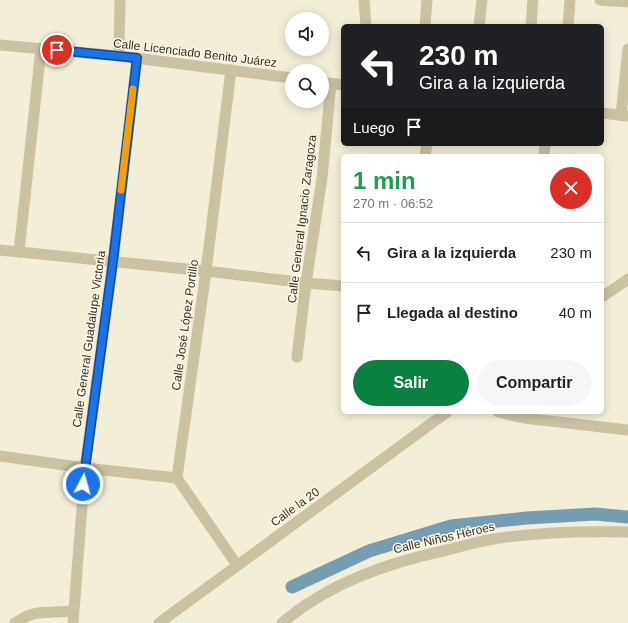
<!DOCTYPE html>
<html lang="es">
<meta charset="utf-8">
<style>
:root{--surface:#fff;--page:#f6f6f6;--text:#222;--muted:#767676;--line:#e0e0e0;--accent:#0b8043}
body{margin:0;font-family:Arial,sans-serif;background:var(--page);color:var(--text);height:100vh;display:flex;flex-direction:column;font-size:15px;white-space:nowrap}
*{box-sizing:border-box;margin:0}
p{font-size:13px;color:var(--muted)}
.icon{flex:none;width:22px;height:22px;fill:none;stroke:currentColor;stroke-width:2;stroke-linecap:round;stroke-linejoin:round}
.map{position:relative;flex:1;overflow:hidden}
.sheet{position:absolute;left:341px;top:154px;width:263px;height:260px;display:flex;flex-direction:column;background:var(--surface);border-radius:6px;box-shadow:0 2px 10px #0003}
.sheet>*{flex:none}
.banner{position:absolute;left:341px;top:24px;width:263px;height:122px;border-radius:6px;box-shadow:0 2px 10px #0003;background:#202124;color:#fff;overflow:hidden}
.buttons{position:absolute;left:285px;top:12px;display:grid;gap:8px}
.buttons a{display:grid;place-items:center;width:44px;height:44px;border-radius:50%;background:var(--surface);box-shadow:0 2px 10px #0003;font-size:20px}
.pin{position:absolute;display:grid;place-items:center;width:34px;height:34px;color:#fff;margin:-17px;border:2px solid #fff;border-radius:50%;box-shadow:0 1px 4px #0007}
.me{position:absolute;width:44px;margin:-22px;rotate:6deg;stroke-linejoin:round;filter:drop-shadow(0 0 3px #0008)}
.turn{display:flex;align-items:center;gap:14px;height:84px;padding:0 12px;font-size:18px}
.turn .icon{width:52px;height:52px;stroke-width:2.5}
.turn b{display:block;font-size:28px;line-height:34px}
.then{display:flex;align-items:center;height:38px;padding:0 12px;background:#0003;gap:8px;font-size:15px}
.round{display:grid;place-items:center;flex:none;width:42px;height:42px;border-radius:21px;background:var(--page)}
.head{display:flex;align-items:center;justify-content:space-between;height:68px;padding:0 12px}
h1{font-size:24px;font-weight:700;line-height:30px;color:#1e9e55}
.button{display:flex;gap:8px;margin-top:auto;padding:8px 12px}
.button a{flex:1;height:46px;border-radius:24px;background:var(--accent);color:#fff;font-size:16px;font-weight:700;line-height:46px;text-align:center}
.button a+a{background:var(--page);color:var(--text)}
ul{padding:0;list-style:none}
li{display:flex;align-items:center;gap:12px;height:60px;padding:0 12px;border-top:1px solid var(--line)}
li div{flex:1}
li b{display:block;font-size:15px}
li em{font-style:normal}
.map>svg:first-child{display:block}
.lines{fill:none;stroke-linecap:round;stroke-linejoin:round}
.canal{stroke:#759eb2;stroke-width:13}
.minor{stroke:#cbc1a3;stroke-width:11}
.tertiary{stroke:#cbc1a3;stroke-width:11}
.route-casing{stroke:#114b97;stroke-width:10}
.route{stroke:#1a73e8;stroke-width:7}
.slow{stroke:#f59e0b;stroke-width:7}
.labels{text-anchor:middle;dominant-baseline:central;stroke-width:3;stroke-linejoin:round;paint-order:stroke}
.street-label{font-size:12px;fill:#362f26;stroke:#faf6e4}
</style>
<div class="map">
<svg width="628" height="623" viewBox="0 0 628 623">
<rect width="100%" height="100%" fill="#f3eed8"/>
<g class="lines">
<polyline class="canal" points="292,587 369,551 451,526 527,518 595,514 628,517"/>
<g class="minor">
<polyline points="364,0 366,26"/>
<polyline points="600,0 628,2"/>
<polyline points="425,26 427,0"/>
<polyline points="479,26 482,0"/>
<polyline points="531,26 533,0"/>
<polyline points="568,26 570,0"/>
<polyline points="0,45 119,56 292,78"/>
<polyline points="119,56 120,0"/>
<polyline points="231,70 206,271 177,478 237,565"/>
<polyline points="322,82 343,85"/>
<polyline points="602,113 627,116"/>
<polyline points="621,115 628,49"/>
<polyline points="425,156 427,144"/>
<polyline points="544,156 545,144"/>
<polyline points="0,250 206,271 306,283 343,286"/>
<polyline points="19,252 41,49"/>
<polyline points="297,357 306,283 322,178 331,84"/>
<polyline points="498,412 524,418 628,430"/>
<polyline points="0,456 85,468 177,478"/>
<polyline points="15,623 27,616 37,613 73,611"/>
<polyline points="73,623 85,468 113,261 137,58"/>
<path d="M 282,623 C 329,583 387,563 447,550 C 464,546 482,540 500,538 C 542,532 586,531 628,532"/>
</g>
<g class="tertiary">
<polyline points="602,297 628,279"/>
<polyline points="159,623 447,412"/>
</g>
</g>
<g class="lines">
<defs>
<polyline id="route" points="57,50 137,58 113,261 83,484"/>
</defs>
<use href="#route" class="route-casing"/>
<use href="#route" class="route"/>
<polyline class="slow" points="121,190 133,89"/>
</g>
<g class="labels">
<g class="street-label">
<text transform="translate(195 53) rotate(7)">Calle Licenciado Benito Juárez</text>
<text transform="translate(302 219) rotate(-83)">Calle General Ignacio Zaragoza</text>
<text transform="translate(185 325) rotate(-82)">Calle José López Portillo</text>
<text transform="translate(89 339) rotate(-82)">Calle General Guadalupe Victoria</text>
<text transform="translate(295 507) rotate(-36)">Calle la 20</text>
<text transform="translate(444 538) rotate(-13)">Calle Niños Héroes</text>
</g>
</g>
</svg>
<div class="buttons">
<a><svg class="icon" aria-label="sound" viewBox="0 0 24 24"><path d="M4 9h4l5-4v14l-5-4H4zM17 9q2 3 0 6"/></svg></a>
<a><svg class="icon" aria-label="search" viewBox="0 0 24 24"><circle cx="10" cy="10" r="6"/><path d="M15 15l6 6"/></svg></a>
</div>
<div class="pin" style="left:57px;top:50px;background:#d93025"><svg class="icon" aria-label="arrive" viewBox="0 0 24 24"><path d="M6 21V4h12l-3 4 3 4H6"/></svg></div>
<svg class="me" style="left:83px;top:484px" viewBox="-20 -20 40 40"><circle r="17" fill="#1a73e8" stroke="#fff" stroke-width="3"/><path d="M0-11L8 9 0 5-8 9z" fill="#fff"/></svg>
<div class="banner">
<div class="turn"><svg class="icon" aria-label="left" viewBox="0 0 24 24"><path d="M17 20v-9H6M10 6l-5 5 5 5"/></svg><div><b>230 m</b>Gira a la izquierda</div></div>
<div class="then">Luego<svg class="icon" aria-label="arrive" viewBox="0 0 24 24"><path d="M6 21V4h12l-3 4 3 4H6"/></svg></div>
</div>
<section class="sheet">
<div class="head"><div><h1>1 min</h1><p>270 m · 06:52</p></div><a class="round" style="background:#d93025;color:#fff"><svg class="icon" aria-label="close" viewBox="0 0 24 24"><path d="M6 6l12 12M18 6L6 18"/></svg></a></div>
<ul>
<li><svg class="icon" aria-label="left" viewBox="0 0 24 24"><path d="M17 20v-9H6M10 6l-5 5 5 5"/></svg><div><b>Gira a la izquierda</b></div><em>230 m</em></li>
<li><svg class="icon" aria-label="arrive" viewBox="0 0 24 24"><path d="M6 21V4h12l-3 4 3 4H6"/></svg><div><b>Llegada al destino</b></div><em>40 m</em></li>
</ul>
<div class="button"><a>Salir</a><a>Compartir</a></div>
</section>
</div>
